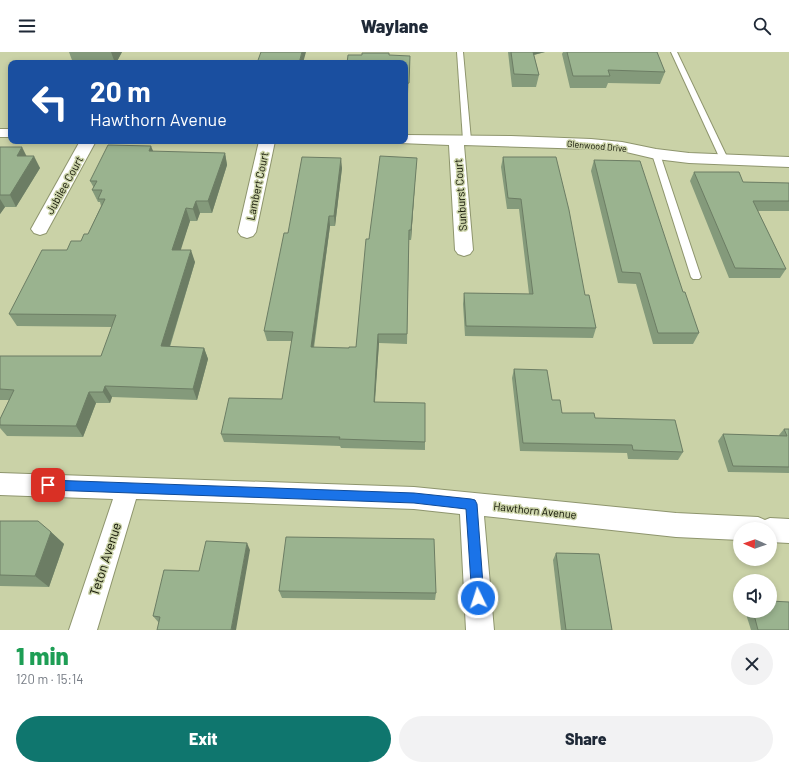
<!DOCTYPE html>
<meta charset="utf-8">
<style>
:root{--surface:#fff;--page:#f2f2f3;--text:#1f2937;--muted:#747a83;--accent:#0f766e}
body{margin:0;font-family:Barlow,sans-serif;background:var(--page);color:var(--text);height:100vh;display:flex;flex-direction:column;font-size:15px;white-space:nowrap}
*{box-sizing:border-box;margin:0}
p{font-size:13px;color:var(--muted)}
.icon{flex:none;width:22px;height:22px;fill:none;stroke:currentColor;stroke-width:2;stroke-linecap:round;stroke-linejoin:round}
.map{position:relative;height:578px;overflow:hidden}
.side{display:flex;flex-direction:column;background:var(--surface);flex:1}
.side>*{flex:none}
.guide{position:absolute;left:8px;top:8px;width:400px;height:84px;border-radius:8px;box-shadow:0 2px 6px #0003;background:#1a4fa0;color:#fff;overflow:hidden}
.needle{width:26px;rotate:272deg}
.tools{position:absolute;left:733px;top:470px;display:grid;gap:8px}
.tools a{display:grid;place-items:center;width:44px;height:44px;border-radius:50%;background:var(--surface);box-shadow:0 2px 6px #0003;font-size:20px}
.pin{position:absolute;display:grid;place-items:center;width:34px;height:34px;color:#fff;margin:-17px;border-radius:8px;box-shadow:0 2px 6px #0006}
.me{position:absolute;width:44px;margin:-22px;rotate:356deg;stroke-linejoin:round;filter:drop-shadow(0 0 3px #0008)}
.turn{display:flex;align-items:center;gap:14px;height:84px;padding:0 16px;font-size:18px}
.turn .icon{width:52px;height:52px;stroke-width:2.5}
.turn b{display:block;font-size:28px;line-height:34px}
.round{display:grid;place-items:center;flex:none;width:42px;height:42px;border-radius:21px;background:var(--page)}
.head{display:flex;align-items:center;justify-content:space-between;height:68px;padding:0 16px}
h1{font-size:24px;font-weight:800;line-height:30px;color:#1e9e55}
.primary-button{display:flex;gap:8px;margin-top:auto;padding:8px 16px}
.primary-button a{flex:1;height:46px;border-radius:24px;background:var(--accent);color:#fff;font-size:16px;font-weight:800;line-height:46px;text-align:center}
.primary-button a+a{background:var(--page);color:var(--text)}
header{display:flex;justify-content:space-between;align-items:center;height:52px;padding:0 16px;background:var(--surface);font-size:18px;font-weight:800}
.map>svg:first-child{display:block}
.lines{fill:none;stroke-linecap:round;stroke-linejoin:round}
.service-casing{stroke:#8e956d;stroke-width:2}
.minor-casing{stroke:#8e956d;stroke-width:2}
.service{fill:#fff;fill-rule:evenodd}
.minor{fill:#fff;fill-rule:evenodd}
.wall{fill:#849a7b}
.shaded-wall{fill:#6c7d64}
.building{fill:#9ab38f;stroke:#6c7d64}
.route{fill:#1a73e8;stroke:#114b97}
.labels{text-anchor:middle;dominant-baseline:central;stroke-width:3;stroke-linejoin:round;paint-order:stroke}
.far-street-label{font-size:9px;fill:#111305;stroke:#cad2a7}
.street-label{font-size:11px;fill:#111305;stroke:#cad2a7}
.near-street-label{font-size:13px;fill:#111305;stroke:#cad2a7}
</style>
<header><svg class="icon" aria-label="menu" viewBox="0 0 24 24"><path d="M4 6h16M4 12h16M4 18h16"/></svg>Waylane<svg class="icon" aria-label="search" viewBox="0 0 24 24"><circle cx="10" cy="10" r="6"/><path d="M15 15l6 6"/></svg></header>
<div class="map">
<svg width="789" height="578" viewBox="0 0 789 578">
<rect width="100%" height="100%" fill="#cad2a7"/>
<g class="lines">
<defs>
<g id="service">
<polygon points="457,0 463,0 471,88 467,90 463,88"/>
<polygon points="671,0 677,0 729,109 728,111 725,111 721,109"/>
<polygon points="653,100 659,100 660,102 701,225 699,227 693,227 691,225 652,102"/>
</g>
<g id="minor">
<rect x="0" y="77" width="11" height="8"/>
<polygon points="405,83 511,84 591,87 622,90 656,97 689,101 789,105 789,115 689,111 656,107 622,99 591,97 464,93 473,198 470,202 464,204 458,202 455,198 449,93 400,91 398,89 405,89"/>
<polygon points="80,89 96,89 46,181 40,183 34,181 31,177"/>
<polygon points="259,89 275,89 256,180 253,184 247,186 241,184 238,180"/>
<polygon points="0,421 414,435 676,461 758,465 765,468 770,466 789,467 789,491 770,490 770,477 740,477 740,488 676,485 484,464 494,578 466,578 460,462 414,457 136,447 97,578 69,578 113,447 0,443"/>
</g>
</defs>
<use href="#service" class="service-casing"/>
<use href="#minor" class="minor-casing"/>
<use href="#service" class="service"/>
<use href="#minor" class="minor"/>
</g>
<g class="wall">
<polygon points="69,0 122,0 116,11 73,11"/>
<polygon points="508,0 545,0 534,3 539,23 536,35 512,35"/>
<polygon points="563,0 657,0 665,20 660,32 608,31 606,36 570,36 562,2"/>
<polygon points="0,95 26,104 40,116 16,155 5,155 0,162"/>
<polygon points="153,100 225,101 227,113 212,161 200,161 197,169 190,169 180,198 195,210 170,295 204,296 208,307 197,348 112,345 110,351 96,351 83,385 7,384 0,376 0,367 9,348 0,348 0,304 101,304 112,275 17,274 9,262 67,198 81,189 88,182 101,154 100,150 98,150 92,138 94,136 90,129"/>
<polygon points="503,105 585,243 596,276 593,286 465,284 463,252 464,241 529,242 519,157 507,157 501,115"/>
<polygon points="594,108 683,240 699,281 693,292 653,292 636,232 618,231 591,119"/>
<polygon points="342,116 335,174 330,174 314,296 349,296 356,295 369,187 416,116 411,188 409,188 407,292 379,291 375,350 425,390 425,398 341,396 340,394 224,390 221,382 282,347 292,289 267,289 264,279 288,181"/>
<polygon points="694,120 743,130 789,131 789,159 758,159 786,217 780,226 729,226 690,129"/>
<polygon points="514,317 552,348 562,361 595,366 683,400 678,408 628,407 627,401 520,399 512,326"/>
<polygon points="784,377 789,377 789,421 728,420 718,389 723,382 779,384 779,383"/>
<polygon points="0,469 51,480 64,492 49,535 0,534"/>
<polygon points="250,498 159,571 153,564 199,519"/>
<polygon points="556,501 612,578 561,578 553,508"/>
<polygon points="279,539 436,541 435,548 282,546"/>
<polygon points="745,559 770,559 789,578 751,578"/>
</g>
<g class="shaded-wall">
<polygon points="111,0 122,0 116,11 115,11"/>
<polygon points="302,0 306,0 303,11 299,11"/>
<polygon points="530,0 545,0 529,4"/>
<polygon points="409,14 408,41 405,42 405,32"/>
<polygon points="151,94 156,106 149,99"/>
<polygon points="22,95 28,107 17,104"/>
<polygon points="225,101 227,113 212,161 208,149"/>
<polygon points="34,104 40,116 16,155 10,143"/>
<polygon points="341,106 342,116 335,174 334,164"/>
<polygon points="417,106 416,116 411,188 411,178"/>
<polygon points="0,147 5,155 0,162"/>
<polygon points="196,149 200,161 197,169 193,157"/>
<polygon points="186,156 190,169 177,210 172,198"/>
<polygon points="329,164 330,174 312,305 311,295"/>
<polygon points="191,198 195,210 166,306 161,294"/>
<polygon points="378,282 379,291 374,359 374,350"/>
<polygon points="204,296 208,307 197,348 193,337"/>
<polygon points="105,334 112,345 110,351 103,340"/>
<polygon points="89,340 96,351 83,385 76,374"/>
<polygon points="51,480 64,492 49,535 35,524"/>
<polygon points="247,491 250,498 236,578 231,578"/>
</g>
<g class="building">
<polygon points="261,0 302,0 299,11 257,11"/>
<polygon points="511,0 533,0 539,23 514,22"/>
<polygon points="567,0 657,0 665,20 608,18 610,24 573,24"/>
<polygon points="362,1 389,1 389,3 410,4 409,31 405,32 405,11 347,11 348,3 362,3"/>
<polygon points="108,93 151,94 149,99 225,101 208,149 196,149 193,157 186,156 172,198 191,198 161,294 204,296 193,337 105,334 103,340 89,340 76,374 0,373 0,367 14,338 0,337 0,304 101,304 116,263 9,262 42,198 67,198 71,189 81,189 84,182 88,182 105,147 98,147 102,138 92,138 97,129 90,129"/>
<polygon points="0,95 22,95 17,104 34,104 10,143 0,143"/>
<polygon points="380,104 417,106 411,178 409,178 407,282 378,282 374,350 425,351 425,390 339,387 340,385 221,382 229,346 282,347 293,280 264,279 284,181 288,181 302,105 341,106 334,164 329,164 311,295 349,296 349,295 356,295 366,187 369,187"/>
<polygon points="503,105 556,105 569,158 585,243 589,243 596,276 466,274 464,241 533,242 521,147 508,146"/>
<polygon points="594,108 640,109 683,240 685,240 699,281 658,281 640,221 622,220"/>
<polygon points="694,120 739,120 743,130 789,131 789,149 753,149 786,217 735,216"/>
<polygon points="514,317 547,318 552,348 560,348 562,361 594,361 595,366 675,368 683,400 633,398 632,393 523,391"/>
<polygon points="784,377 789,377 789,415 733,414 723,382 787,384"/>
<polygon points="0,469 38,469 51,480 35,524 0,523"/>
<polygon points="286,485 434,487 436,541 279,539"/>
<polygon points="206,489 247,491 231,578 157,578 160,565 153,564 164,518 199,519"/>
<polygon points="556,501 599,502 612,578 566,578"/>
<polygon points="770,549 789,550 789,578 758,578 753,559 770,559"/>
</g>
<polygon class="route" points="48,428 414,441 471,447 475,448 477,452 484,546 482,550 478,552 473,550 472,546 466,457 414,451 48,438 44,437 43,433 44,430"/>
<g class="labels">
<g class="far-street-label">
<text transform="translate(597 94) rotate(5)">Glenwood Drive</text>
</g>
<g class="street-label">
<text transform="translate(64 133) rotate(-61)">Jubilee Court</text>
<text transform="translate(257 134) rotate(-78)">Lambert Court</text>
<text transform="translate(460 143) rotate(-94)">Sunburst Court</text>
<text transform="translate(535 458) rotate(6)">Hawthorn Avenue</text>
</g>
<g class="near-street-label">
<text transform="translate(105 507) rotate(-72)">Teton Avenue</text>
</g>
</g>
</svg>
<div class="tools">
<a><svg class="needle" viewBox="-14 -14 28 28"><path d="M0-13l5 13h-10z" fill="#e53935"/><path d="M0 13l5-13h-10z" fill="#747a83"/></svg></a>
<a><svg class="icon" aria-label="sound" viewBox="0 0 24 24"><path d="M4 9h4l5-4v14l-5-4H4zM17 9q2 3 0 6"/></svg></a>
</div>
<div class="pin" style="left:48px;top:433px;background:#d93025"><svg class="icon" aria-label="arrive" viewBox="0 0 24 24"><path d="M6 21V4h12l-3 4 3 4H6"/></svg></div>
<svg class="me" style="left:478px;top:546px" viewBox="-20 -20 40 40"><circle r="17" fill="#1a73e8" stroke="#fff" stroke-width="3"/><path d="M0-11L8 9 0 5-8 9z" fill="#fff"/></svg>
<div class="guide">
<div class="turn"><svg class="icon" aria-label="left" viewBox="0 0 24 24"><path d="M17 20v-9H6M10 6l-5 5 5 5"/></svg><div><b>20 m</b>Hawthorn Avenue</div></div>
</div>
</div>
<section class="side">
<div class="head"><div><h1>1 min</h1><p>120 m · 15:14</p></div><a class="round"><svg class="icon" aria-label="close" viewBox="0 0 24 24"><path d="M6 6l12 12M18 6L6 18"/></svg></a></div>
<div class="primary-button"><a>Exit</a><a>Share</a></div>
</section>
